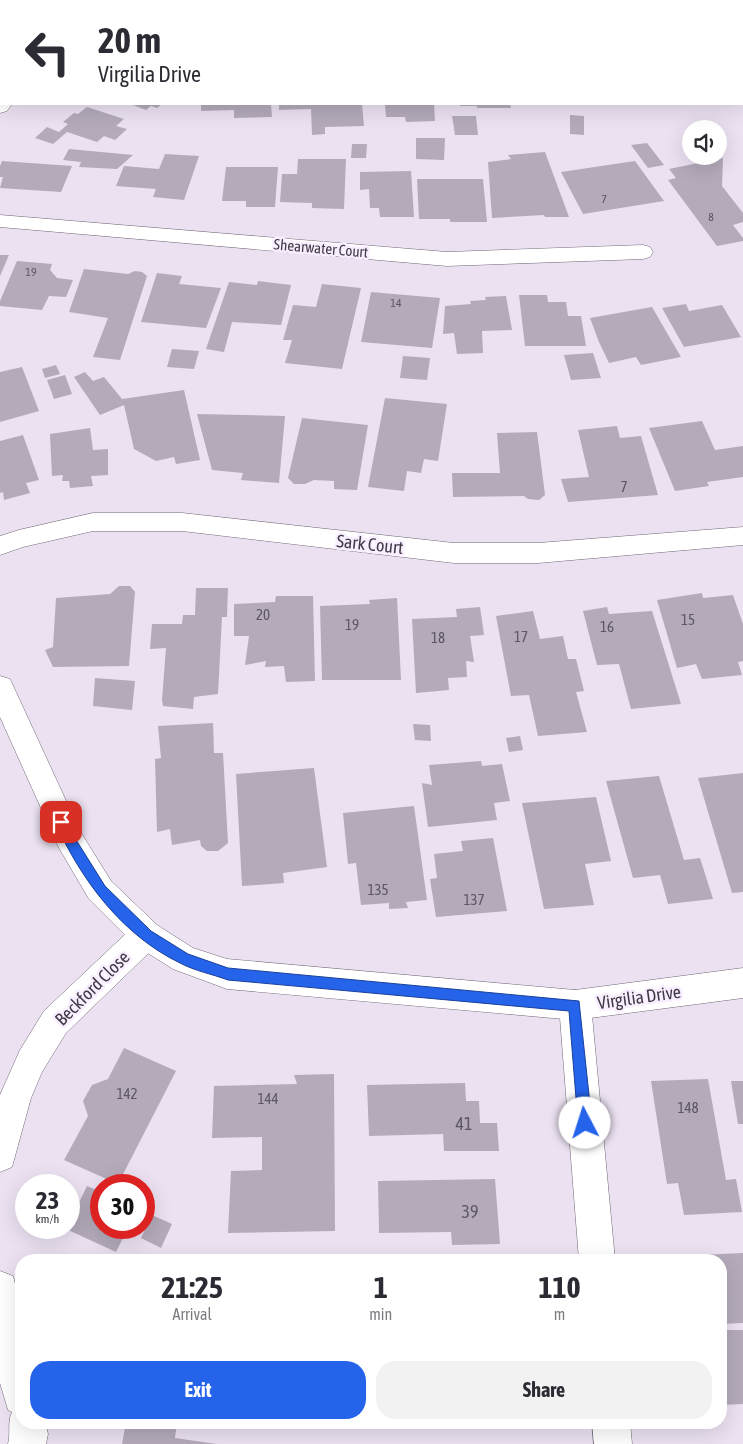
<!DOCTYPE html>
<style>
:root{--surface:#fff;--page:#f2f2f3;--text:#2b2b33;--muted:#7c7c81;--accent:#2563eb}
body{margin:0;font-family:"Asap Condensed",sans-serif;background:var(--page);color:var(--text);height:100vh;display:flex;flex-direction:column;font-size:19px;white-space:nowrap}
*{box-sizing:border-box;margin:0}
p{font-size:16px;color:var(--muted)}
.icon{flex:none;width:28px;height:28px;fill:none;stroke:currentColor;stroke-width:2;stroke-linecap:round;stroke-linejoin:round}
.map{position:relative;flex:1;overflow:hidden}
.drawer{position:absolute;left:15px;top:1254px;width:712px;height:175px;display:flex;flex-direction:column;background:var(--surface);border-radius:20px;box-shadow:0 5px 20px #0002}
.drawer>*{flex:none}
.top-card{position:absolute;left:0px;top:0px;width:744px;height:105px;box-shadow:0 5px 20px #0002;background:#fff;color:var(--text);overflow:hidden}
.tools{position:absolute;left:682px;top:120px;display:grid;gap:10px}
.tools a{display:grid;place-items:center;width:45px;height:45px;border-radius:50%;background:var(--surface);box-shadow:0 5px 20px #0002;font-size:25px}
.speed{position:absolute;left:15px;top:1174px;display:flex;gap:10px;font-size:25px;font-weight:700;text-align:center}
.speed>*{display:grid;place-content:center;width:65px;height:65px;border-radius:50%;background:var(--surface);box-shadow:0 5px 20px #0002;line-height:1}
.speed small{font-size:12px;font-weight:400}
.speed .limit{border:8px solid #d22;background:#fff;color:#111}
.pin{position:absolute;display:grid;place-items:center;width:42px;height:42px;color:#fff;margin:-21px;border-radius:10px;box-shadow:0 2px 8px #0006}
.me{position:absolute;width:55px;margin:-28px;rotate:355deg;stroke-linejoin:round;filter:drop-shadow(0 0 4px #0008)}
.turn{display:flex;align-items:center;gap:18px;height:105px;padding:0 15px;font-size:22px}
.turn .icon{width:65px;height:65px;stroke-width:2.5}
.turn b{display:block;font-size:35px;line-height:42px}
.eta{display:flex;justify-content:space-evenly;align-items:center;height:85px;text-align:center}
.eta b{font-size:30px;font-weight:700;line-height:35px}
.action{display:flex;gap:10px;margin-top:auto;padding:10px 15px}
.action a{flex:1;height:58px;border-radius:20px;background:var(--accent);color:#fff;font-size:20px;font-weight:700;line-height:58px;text-align:center}
.action a+a{background:var(--page);color:var(--text)}
.map>svg:first-child{display:block}
.building{fill:#b4aaba}
.lines{fill:none;stroke-linecap:round;stroke-linejoin:round}
.minor-casing{stroke:#716876;stroke-width:1}
.tertiary-casing{stroke:#716876;stroke-width:1}
.minor{fill:#fff;fill-rule:evenodd}
.tertiary{fill:#fff;fill-rule:evenodd}
.route{fill:#2563eb;stroke:#184099}
.labels{text-anchor:middle;dominant-baseline:central;stroke-width:5;stroke-linejoin:round;paint-order:stroke}
.far-number-label{font-size:12px;fill:#5c5760}
.far-street-label{font-size:15px;fill:#3f3b42;stroke:#f9eeff}
.number-label{font-size:15px;fill:#5c5760}
.street-label{font-size:18px;fill:#3f3b42;stroke:#f9eeff}
.near-number-label{font-size:18px;fill:#5c5760}
</style>
<div class="map">
<svg width="743" height="1444" viewBox="0 0 743 1444">
<rect width="100%" height="100%" fill="#ebe1f1"/>
<g class="building">
<polygon points="130,104 162,104 157,108 151,106 146,110"/>
<polygon points="201,104 271,104 272,117 234,118 234,110 201,111"/>
<polygon points="279,104 362,104 364,126 325,127 325,134 312,135 311,109 279,110"/>
<polygon points="385,104 434,104 435,121 406,122 405,117 386,117"/>
<polygon points="460,104 510,104 511,108 477,108 477,106 460,106"/>
<polygon points="87,107 124,119 116,126 127,129 115,140 104,136 97,142 67,132 53,144 35,138 47,127 59,132 68,124 63,122 74,113 78,114"/>
<polygon points="570,115 584,116 584,135 570,134"/>
<polygon points="452,116 476,116 478,135 455,135"/>
<polygon points="416,138 445,138 444,160 416,159"/>
<polygon points="647,143 664,165 648,168 631,145"/>
<polygon points="352,144 367,144 366,158 351,158"/>
<polygon points="69,149 133,155 117,169 79,167 81,162 63,160"/>
<polygon points="545,152 569,217 545,217 544,215 492,218 488,162 511,159 508,155"/>
<polygon points="165,154 199,156 184,200 153,197 156,189 116,186 124,166 159,169"/>
<polygon points="723,158 722,186 743,213 743,222 733,225 743,238 743,241 717,246 668,180 676,178 669,169"/>
<polygon points="298,159 346,159 344,209 312,208 312,203 280,202 282,174 297,174"/>
<polygon points="2,161 72,166 61,192 0,188 3,177 0,177 0,166"/>
<polygon points="635,161 664,201 583,214 561,172"/>
<polygon points="226,167 278,167 275,207 246,207 246,201 222,201"/>
<polygon points="411,171 414,217 380,217 379,208 370,208 369,189 360,190 360,172"/>
<polygon points="417,179 483,179 487,222 450,222 450,219 419,219"/>
<polygon points="0,255 9,255 0,276"/>
<polygon points="17,261 52,264 50,270 57,278 73,280 66,297 49,296 42,310 0,306 0,301"/>
<polygon points="84,269 128,274 135,271 142,272 147,276 120,360 93,357 108,318 69,312"/>
<polygon points="157,273 182,276 179,284 221,288 206,328 141,322"/>
<polygon points="258,281 291,285 281,325 232,322 224,352 206,349 229,282 257,285"/>
<polygon points="322,284 361,288 342,369 285,363 292,340 283,340 293,305 316,307"/>
<polygon points="371,292 440,298 432,348 361,342"/>
<polygon points="519,295 547,295 548,302 566,302 568,316 581,316 586,346 525,346"/>
<polygon points="506,296 512,330 482,331 483,353 457,354 454,333 443,334 445,306 471,304 470,301 486,300 485,297"/>
<polygon points="686,304 689,311 722,305 741,337 684,347 662,308"/>
<polygon points="652,307 681,357 641,365 636,357 609,363 599,342 590,318"/>
<polygon points="172,349 199,351 194,369 167,367"/>
<polygon points="593,353 601,378 571,380 564,355"/>
<polygon points="403,356 430,358 427,380 400,378"/>
<polygon points="56,365 60,374 45,378 42,369"/>
<polygon points="22,367 39,411 0,422 0,372"/>
<polygon points="85,372 93,381 104,377 122,399 184,390 200,460 176,464 174,457 156,461 134,449 124,405 100,415 74,377"/>
<polygon points="65,375 72,394 54,399 47,380"/>
<polygon points="385,398 447,404 438,461 424,459 421,473 407,471 404,491 368,487"/>
<polygon points="197,414 285,416 279,483 241,480 243,473 212,470"/>
<polygon points="302,418 368,425 357,490 334,489 334,481 314,480 305,484 294,484 288,478"/>
<polygon points="702,421 715,450 743,446 743,477 707,482 709,486 675,491 649,428"/>
<polygon points="617,426 620,438 641,436 658,495 568,502 561,479 589,477 578,430"/>
<polygon points="90,428 93,450 108,449 108,475 91,476 93,486 70,488 69,481 62,481 63,475 52,476 50,434"/>
<polygon points="537,432 545,495 539,500 528,499 524,496 453,497 452,473 500,473 497,433"/>
<polygon points="23,435 39,480 26,483 30,493 4,500 3,492 0,493 0,441"/>
<polygon points="119,586 130,586 135,592 129,666 53,667 45,650 53,647 56,598 110,594"/>
<polygon points="196,588 228,588 227,617 222,617 218,694 194,697 193,709 163,706 162,700 166,648 150,649 152,624 182,624 183,615 195,615"/>
<polygon points="702,593 703,598 733,595 743,624 743,661 738,662 742,675 702,679 696,664 677,668 657,600"/>
<polygon points="276,596 313,596 315,681 286,682 284,666 265,667 266,661 245,665 249,636 234,636 234,604 275,602"/>
<polygon points="397,598 401,680 322,680 320,606 370,604 369,600"/>
<polygon points="480,607 484,635 470,636 474,662 466,661 467,677 448,678 449,690 416,693 412,619 457,617 456,609"/>
<polygon points="607,607 609,614 652,611 681,704 631,709 619,664 597,665 583,611"/>
<polygon points="533,611 540,639 563,636 568,659 576,659 584,691 576,692 587,732 538,736 529,695 511,696 496,616"/>
<polygon points="95,678 135,681 132,710 93,706"/>
<polygon points="213,723 214,753 223,753 228,843 218,851 207,851 201,846 200,840 172,845 170,829 157,832 155,759 161,758 158,726"/>
<polygon points="413,724 430,725 431,741 415,740"/>
<polygon points="520,736 523,750 509,752 506,738"/>
<polygon points="481,761 482,766 502,764 510,801 494,803 497,820 428,827 422,783 432,785 429,765"/>
<polygon points="314,768 327,867 283,873 284,883 242,886 236,774"/>
<polygon points="743,773 743,892 732,893 698,778"/>
<polygon points="659,776 684,860 700,858 713,899 668,904 660,875 633,878 606,781"/>
<polygon points="596,797 611,861 585,864 594,905 544,909 522,803"/>
<polygon points="414,806 427,900 406,902 408,908 389,909 389,903 361,905 356,863 348,864 343,813"/>
<polygon points="493,838 507,911 436,917 430,879 437,878 434,854 463,851 461,841"/>
<polygon points="124,1048 176,1071 118,1184 64,1160 88,1116 83,1101 92,1085 108,1079"/>
<polygon points="334,1074 335,1231 228,1233 231,1171 262,1170 262,1137 212,1138 214,1086 297,1084 294,1075"/>
<polygon points="708,1079 726,1180 736,1179 742,1212 684,1215 678,1183 667,1184 651,1081"/>
<polygon points="731,1081 743,1081 743,1124 738,1124"/>
<polygon points="465,1083 466,1101 479,1101 480,1123 497,1123 499,1151 444,1151 443,1134 369,1136 367,1085"/>
<polygon points="495,1179 500,1244 452,1245 451,1232 379,1233 378,1181"/>
<polygon points="87,1186 101,1192 101,1228 128,1228 116,1252 66,1229 69,1228 69,1223"/>
<polygon points="152,1215 172,1224 161,1248 141,1238"/>
<polygon points="743,1253 743,1323 721,1324 721,1260 700,1260 700,1255"/>
<polygon points="501,1255 501,1260 453,1260 453,1256"/>
<polygon points="721,1330 743,1330 743,1404 721,1405"/>
<polygon points="126,1422 177,1422 175,1438 217,1444 122,1444"/>
<polygon points="390,1422 520,1422 520,1426 391,1429"/>
</g>
<g class="lines">
<defs>
<g id="minor">
<polygon points="0,73 1,74 1,86 0,85"/>
<polygon points="0,215 447,252 643,245 650,247 653,252 650,257 643,259 447,266 0,227"/>
<polygon points="93,513 182,513 454,543 538,543 743,527 743,545 538,563 454,563 182,531 93,531 23,547 0,555 0,536 19,530"/>
<polygon points="146,921 157,925 161,935 157,945 66,1033 42,1072 31,1098 12,1167 0,1172 0,1095 20,1050 44,1011 135,925"/>
<polygon points="575,990 586,994 591,1005 615,1260 579,1260 559,1005 564,994"/>
<path d="M 0,1271 L 13,1276 L 21,1307 L 21,1422 L 45,1422 L 48,1434 L 46,1444 L 8,1444 C 11,1432 7,1423 12,1412 L 8,1410 L 0,1383 Z"/>
<polygon points="592,1422 630,1422 632,1444 594,1444"/>
</g>
<g id="tertiary">
<polygon points="0,99 1,104 12,104 7,111 0,113"/>
<polygon points="0,676 10,679 80,831 111,881 157,925 193,948 227,959 575,990 743,968 743,998 575,1020 227,989 173,969 135,945 89,899 59,848 0,717"/>
</g>
</defs>
<use href="#minor" class="minor-casing"/>
<use href="#tertiary" class="tertiary-casing"/>
<use href="#minor" class="minor"/>
<use href="#tertiary" class="tertiary"/>
</g>
<path class="route" d="M 61,817 L 65,818 L 73,835 L 105,886 L 151,931 L 188,954 L 228,968 L 579,1001 L 592,1123 L 590,1128 L 585,1130 L 580,1128 L 578,1123 L 569,1011 L 228,980 C 212,974 195,971 180,963 C 122,935 81,880 55,822 L 57,818 Z"/>
<g class="labels">
<g class="far-number-label">
<text x="604" y="199">7</text>
<text x="711" y="217">8</text>
<text x="31" y="272">19</text>
<text x="396" y="303">14</text>
</g>
<g class="far-street-label">
<text transform="translate(321 248) rotate(5)">Shearwater Court</text>
</g>
<g class="number-label">
<text x="624" y="486">7</text>
<text x="263" y="614">20</text>
<text x="688" y="619">15</text>
<text x="352" y="624">19</text>
<text x="607" y="626">16</text>
<text x="521" y="636">17</text>
<text x="438" y="637">18</text>
<text x="378" y="889">135</text>
<text x="474" y="899">137</text>
<text x="127" y="1093">142</text>
<text x="268" y="1098">144</text>
<text x="688" y="1107">148</text>
</g>
<g class="street-label">
<text transform="translate(370 544) rotate(6)">Sark Court</text>
<text transform="translate(92 988) rotate(-45)">Beckford Close</text>
<text transform="translate(639 997) rotate(-8)">Virgilia Drive</text>
</g>
<g class="near-number-label">
<text x="464" y="1123">41</text>
<text x="470" y="1211">39</text>
</g>
</g>
</svg>
<div class="tools">
<a><svg class="icon" aria-label="sound" viewBox="0 0 24 24"><path d="M4 9h4l5-4v14l-5-4H4zM17 9q2 3 0 6"/></svg></a>
</div>
<div class="speed"><div>23<small>km/h</small></div><div class="limit">30</div></div>
<div class="pin" style="left:61px;top:822px;background:#d93025"><svg class="icon" aria-label="arrive" viewBox="0 0 24 24"><path d="M6 21V4h12l-3 4 3 4H6"/></svg></div>
<svg class="me" style="left:585px;top:1123px" viewBox="-20 -20 40 40"><circle r="19" fill="#fff"/><path d="M0-13L10 11 0 6-10 11z" fill="#2563eb"/></svg>
<div class="top-card">
<div class="turn"><svg class="icon" aria-label="left" viewBox="0 0 24 24"><path d="M17 20v-9H6M10 6l-5 5 5 5"/></svg><div><b>20 m</b>Virgilia Drive</div></div>
</div>
<section class="drawer">
<div class="eta">
<div><b>21:25</b><p>Arrival</p></div>
<div><b>1</b><p>min</p></div>
<div><b>110</b><p>m</p></div>
</div>
<div class="action"><a>Exit</a><a>Share</a></div>
</section>
</div>
